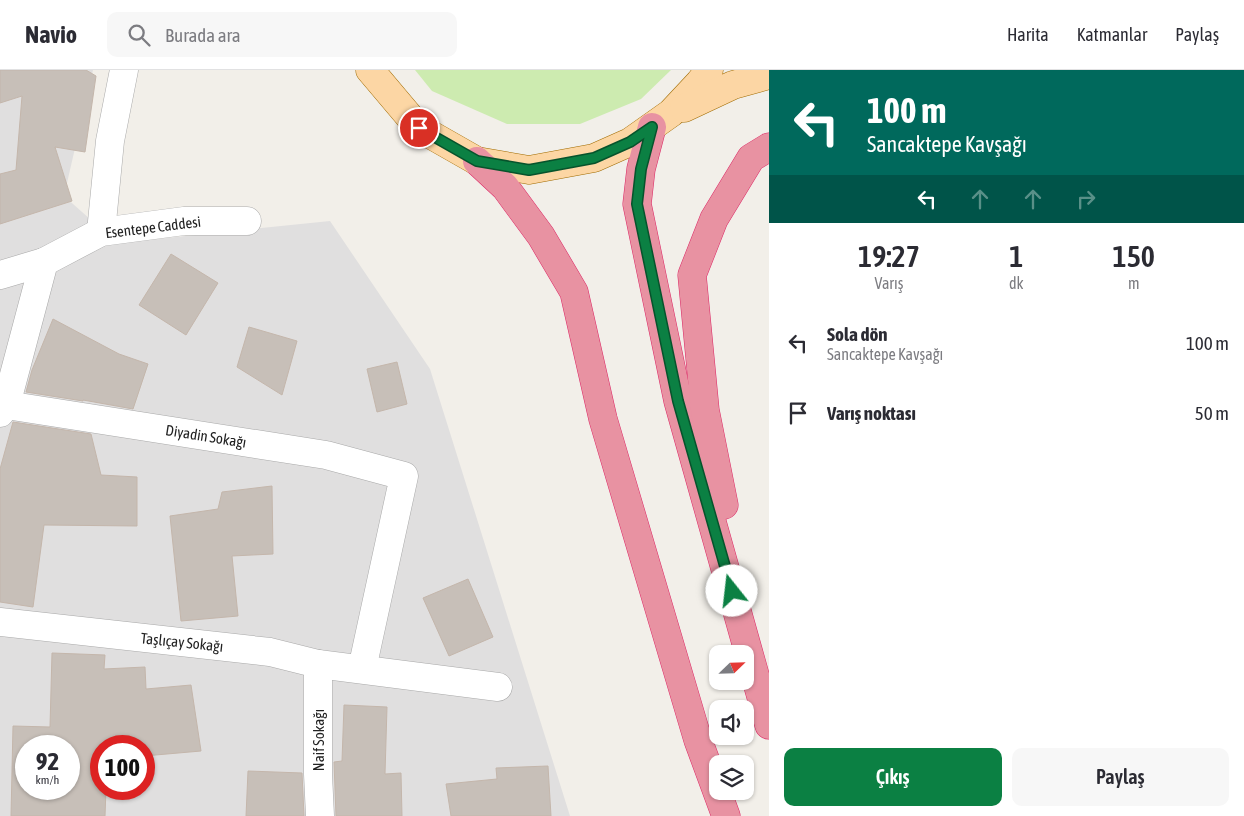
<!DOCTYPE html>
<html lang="tr">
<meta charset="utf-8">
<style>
:root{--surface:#fff;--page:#f7f7f7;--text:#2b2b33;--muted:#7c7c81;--line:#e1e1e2;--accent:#0b8043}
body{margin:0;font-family:"Asap Condensed",sans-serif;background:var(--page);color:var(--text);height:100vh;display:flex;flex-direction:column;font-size:19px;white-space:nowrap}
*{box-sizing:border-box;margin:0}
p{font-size:16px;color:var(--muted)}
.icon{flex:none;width:28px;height:28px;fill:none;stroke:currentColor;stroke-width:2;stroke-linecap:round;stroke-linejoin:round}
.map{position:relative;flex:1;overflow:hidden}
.sheet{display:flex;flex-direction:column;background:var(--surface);width:475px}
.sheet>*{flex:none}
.top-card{background:#00695c;color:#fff;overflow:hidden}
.needle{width:32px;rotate:67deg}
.controls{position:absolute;left:709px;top:575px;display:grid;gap:10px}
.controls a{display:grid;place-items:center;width:45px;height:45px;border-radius:10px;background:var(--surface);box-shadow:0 1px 4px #0004;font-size:25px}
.speed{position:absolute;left:15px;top:665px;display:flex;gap:10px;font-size:25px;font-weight:700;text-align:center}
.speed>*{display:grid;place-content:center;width:65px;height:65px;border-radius:50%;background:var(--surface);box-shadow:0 1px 4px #0004;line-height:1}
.speed small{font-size:12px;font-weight:400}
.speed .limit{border:8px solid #d22;background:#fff;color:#111}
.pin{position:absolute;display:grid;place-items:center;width:42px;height:42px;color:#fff;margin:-21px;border:2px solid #fff;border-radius:50%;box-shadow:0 1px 5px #0007}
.me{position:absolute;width:55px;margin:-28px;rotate:344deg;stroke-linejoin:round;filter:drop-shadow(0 0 4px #0008)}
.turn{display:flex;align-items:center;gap:18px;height:105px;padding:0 15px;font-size:22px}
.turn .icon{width:65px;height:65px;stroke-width:2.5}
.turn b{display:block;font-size:35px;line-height:42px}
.lanes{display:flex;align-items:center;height:48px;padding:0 15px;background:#0003;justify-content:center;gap:25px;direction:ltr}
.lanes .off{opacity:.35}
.eta{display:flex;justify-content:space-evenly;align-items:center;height:85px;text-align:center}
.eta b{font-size:30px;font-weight:600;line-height:35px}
.button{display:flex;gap:10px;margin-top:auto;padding:10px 15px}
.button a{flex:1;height:58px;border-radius:10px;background:var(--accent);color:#fff;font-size:20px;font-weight:600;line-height:58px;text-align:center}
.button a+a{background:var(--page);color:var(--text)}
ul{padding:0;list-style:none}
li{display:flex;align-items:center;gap:15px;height:70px;padding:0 15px}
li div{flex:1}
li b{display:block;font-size:19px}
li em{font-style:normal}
header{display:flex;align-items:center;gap:30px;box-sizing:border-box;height:70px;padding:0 25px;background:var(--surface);border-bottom:1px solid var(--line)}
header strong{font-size:24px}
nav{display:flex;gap:28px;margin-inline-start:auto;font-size:18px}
.search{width:350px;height:45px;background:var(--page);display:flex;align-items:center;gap:12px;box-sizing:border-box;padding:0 18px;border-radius:10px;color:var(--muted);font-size:19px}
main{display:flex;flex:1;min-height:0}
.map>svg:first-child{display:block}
.residential{fill:#e0dfdf;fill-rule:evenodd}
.grass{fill:#cdebb0}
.building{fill:#c7bfb8;stroke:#c4b6ab;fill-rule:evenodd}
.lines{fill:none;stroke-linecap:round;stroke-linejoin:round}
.street-casing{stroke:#a9a9a9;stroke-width:29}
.primary-casing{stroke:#a06b00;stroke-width:29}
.highway-casing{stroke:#dc2a67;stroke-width:29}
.street{stroke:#fff;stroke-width:28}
.primary{stroke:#fcd6a4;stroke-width:28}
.highway{stroke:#e892a2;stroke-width:28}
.route-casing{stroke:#07532c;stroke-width:12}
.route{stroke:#0b8043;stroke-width:9}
.labels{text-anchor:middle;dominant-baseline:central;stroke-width:4;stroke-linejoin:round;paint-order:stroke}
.street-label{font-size:15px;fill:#222;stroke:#fff}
</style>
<header>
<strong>Navio</strong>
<div class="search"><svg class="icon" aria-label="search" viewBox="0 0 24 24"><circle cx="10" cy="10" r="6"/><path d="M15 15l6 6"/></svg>Burada ara</div>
<nav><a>Harita</a><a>Katmanlar</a><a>Paylaş</a></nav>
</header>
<main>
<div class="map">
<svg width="769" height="746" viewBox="0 0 769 746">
<rect width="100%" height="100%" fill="#f2efe9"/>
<path class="residential" d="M 0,0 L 93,0 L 64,126 L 117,173 L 330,151 L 430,299 L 570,746 L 0,746 ZM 26,676 L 69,676 L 69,719 L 26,719 ZM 101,676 L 144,676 L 144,719 L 101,719 Z"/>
<polygon class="grass" points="415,0 671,0 641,29 580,54 507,54 432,21"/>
<g class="building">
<polygon points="0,0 86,0 96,6 85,82 55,77 72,131 0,154 0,104 16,100 22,26 0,33"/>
<polygon points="171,184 218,213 186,265 139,235"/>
<polygon points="53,249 119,284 148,294 133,339 83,330 83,331 26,322 32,300"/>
<polygon points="249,257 297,271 282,325 237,297"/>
<polygon points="397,292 407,334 377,342 367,299"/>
<polygon points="13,352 91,364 101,405 137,407 137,456 44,455 33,537 0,532 0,399"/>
<polygon points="272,416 273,484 232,486 238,546 181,551 170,446 218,439 222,422"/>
<polygon points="468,509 493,567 449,586 423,528"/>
<path d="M 52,583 L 105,585 L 104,599 L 145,597 L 146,619 L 191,615 L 201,681 L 144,686 L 144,676 L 101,676 L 101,719 L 106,719 L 105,746 L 11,746 L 13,656 L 50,657 ZM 26,676 L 69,676 L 69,719 L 26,719 Z"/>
<polygon points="344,635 387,637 385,704 401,703 402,746 336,746 334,692 342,691"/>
<polygon points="548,696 551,746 451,746 446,714 497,709 496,698"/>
<polygon points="248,701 302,703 304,746 246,746"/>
</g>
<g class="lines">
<defs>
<g id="street">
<polyline points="101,162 110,71 124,0"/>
<polyline points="0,205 44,192"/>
<polyline points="6,335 326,385 404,406 362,599"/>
<polyline points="0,343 6,335 44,192 101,162 184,151 247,151"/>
<polyline points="0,552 270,582 318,594 498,617"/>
<polyline points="318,594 318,704 320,746"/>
</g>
<g id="primary">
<polyline points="370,0 419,58 477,91 529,100 594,88 630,72 671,43 700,12 709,0"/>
<polyline points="684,38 733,15 769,5"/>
</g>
<g id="highway">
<polyline points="652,57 641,99 637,134 678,331 769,655"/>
<polyline points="477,91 505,117 541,166 574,222 603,349 698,670 726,746"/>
<polyline points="724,435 705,340 692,205 714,149 751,88 769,77"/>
</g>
</defs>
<use href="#street" class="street-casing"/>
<use href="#primary" class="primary-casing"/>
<use href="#highway" class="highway-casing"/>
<use href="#street" class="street"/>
<use href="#primary" class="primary"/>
<use href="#highway" class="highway"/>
</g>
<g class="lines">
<defs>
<polyline id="route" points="419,58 477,91 529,100 594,88 630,72 652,57 641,99 637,134 678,331 732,521"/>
</defs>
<use href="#route" class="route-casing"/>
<use href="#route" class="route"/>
</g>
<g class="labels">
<g class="street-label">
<text transform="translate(153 157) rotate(-7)">Esentepe Caddesi</text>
<text transform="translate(206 366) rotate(9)">Diyadin Sokağı</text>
<text transform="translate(182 572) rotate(6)">Taşlıçay Sokağı</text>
<text transform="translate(318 670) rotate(-90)">Naif Sokağı</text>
</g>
</g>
</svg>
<div class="controls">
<a><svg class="needle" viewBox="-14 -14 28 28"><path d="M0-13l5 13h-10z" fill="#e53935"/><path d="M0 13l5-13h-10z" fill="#7c7c81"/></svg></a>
<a><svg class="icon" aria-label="sound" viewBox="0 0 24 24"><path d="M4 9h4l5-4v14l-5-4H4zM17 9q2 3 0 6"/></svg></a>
<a><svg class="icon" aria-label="layers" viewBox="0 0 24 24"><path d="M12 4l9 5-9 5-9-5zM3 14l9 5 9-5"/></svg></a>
</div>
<div class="speed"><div>92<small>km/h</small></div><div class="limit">100</div></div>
<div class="pin" style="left:419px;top:58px;background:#d93025"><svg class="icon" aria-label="arrive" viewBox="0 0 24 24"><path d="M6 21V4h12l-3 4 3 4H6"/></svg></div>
<svg class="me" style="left:732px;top:521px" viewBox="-20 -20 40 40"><circle r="19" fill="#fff"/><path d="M0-13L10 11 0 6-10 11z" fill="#0b8043"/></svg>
</div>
<section class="sheet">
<div class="top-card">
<div class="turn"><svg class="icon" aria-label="left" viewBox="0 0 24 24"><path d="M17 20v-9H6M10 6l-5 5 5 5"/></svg><div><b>100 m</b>Sancaktepe Kavşağı</div></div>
<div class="lanes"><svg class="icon" aria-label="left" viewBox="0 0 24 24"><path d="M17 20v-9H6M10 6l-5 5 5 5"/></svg><svg class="icon off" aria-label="ahead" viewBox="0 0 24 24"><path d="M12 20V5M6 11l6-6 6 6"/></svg><svg class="icon off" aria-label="ahead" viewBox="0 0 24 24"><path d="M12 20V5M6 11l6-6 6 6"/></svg><svg class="icon off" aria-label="right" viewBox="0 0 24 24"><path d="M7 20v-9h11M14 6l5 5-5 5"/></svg></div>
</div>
<div class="eta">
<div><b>19:27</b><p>Varış</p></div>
<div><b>1</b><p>dk</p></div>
<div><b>150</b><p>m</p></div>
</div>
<ul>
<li><svg class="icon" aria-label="left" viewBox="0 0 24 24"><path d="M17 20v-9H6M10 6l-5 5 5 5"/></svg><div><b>Sola dön</b><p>Sancaktepe Kavşağı</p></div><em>100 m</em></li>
<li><svg class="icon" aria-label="arrive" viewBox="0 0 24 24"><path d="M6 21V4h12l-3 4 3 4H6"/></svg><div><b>Varış noktası</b></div><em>50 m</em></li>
</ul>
<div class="button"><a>Çıkış</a><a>Paylaş</a></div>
</section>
</main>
